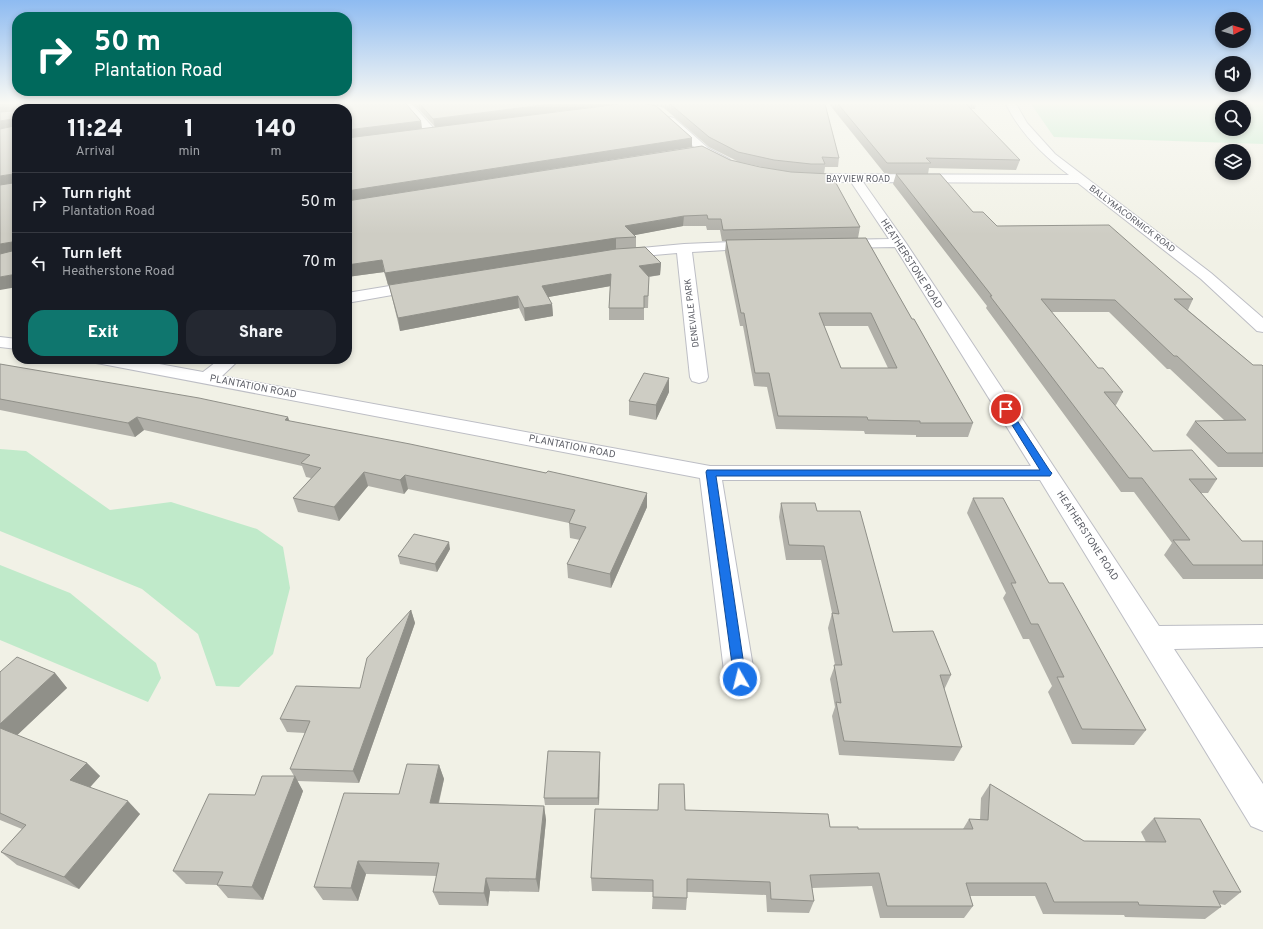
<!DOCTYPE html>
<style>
:root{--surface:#171b24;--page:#242831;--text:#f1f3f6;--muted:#9ea1a6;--line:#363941;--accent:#0f766e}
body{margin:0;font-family:Overpass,sans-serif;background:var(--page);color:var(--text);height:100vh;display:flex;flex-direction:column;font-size:15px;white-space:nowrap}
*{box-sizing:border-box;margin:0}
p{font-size:13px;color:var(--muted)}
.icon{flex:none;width:22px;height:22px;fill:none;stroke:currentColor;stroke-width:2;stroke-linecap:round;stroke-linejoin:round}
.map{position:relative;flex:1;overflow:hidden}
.side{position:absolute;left:12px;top:104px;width:340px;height:260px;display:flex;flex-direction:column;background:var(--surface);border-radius:16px;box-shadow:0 2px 6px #0003}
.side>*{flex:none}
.top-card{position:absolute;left:12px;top:12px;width:340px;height:84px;border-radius:16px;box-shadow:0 2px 6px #0003;background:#00695c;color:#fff;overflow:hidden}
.needle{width:26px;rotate:85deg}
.tools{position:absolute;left:1215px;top:12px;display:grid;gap:8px}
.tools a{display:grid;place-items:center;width:36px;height:36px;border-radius:50%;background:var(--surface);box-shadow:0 2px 6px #0003;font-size:20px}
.pin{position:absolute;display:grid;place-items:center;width:34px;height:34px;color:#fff;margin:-17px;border:2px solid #fff;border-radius:50%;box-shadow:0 1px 4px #0007}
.me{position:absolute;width:44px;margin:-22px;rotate:352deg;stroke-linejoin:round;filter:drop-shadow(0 0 3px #0008)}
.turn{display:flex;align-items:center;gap:14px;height:84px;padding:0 16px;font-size:18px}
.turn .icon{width:52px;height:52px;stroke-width:2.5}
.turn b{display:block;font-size:28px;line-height:34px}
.eta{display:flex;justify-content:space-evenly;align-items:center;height:68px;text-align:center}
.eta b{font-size:24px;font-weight:800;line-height:28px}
.action{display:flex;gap:8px;margin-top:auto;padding:8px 16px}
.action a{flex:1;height:46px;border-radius:16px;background:var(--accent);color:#fff;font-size:16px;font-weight:800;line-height:46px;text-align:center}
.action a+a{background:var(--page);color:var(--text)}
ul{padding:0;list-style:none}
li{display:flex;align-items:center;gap:12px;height:60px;padding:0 16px;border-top:1px solid var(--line)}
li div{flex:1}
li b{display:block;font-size:15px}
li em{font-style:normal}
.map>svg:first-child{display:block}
.green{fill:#c0eaca;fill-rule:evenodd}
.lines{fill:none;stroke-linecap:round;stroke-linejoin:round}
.minor-casing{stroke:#bdbec5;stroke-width:2}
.highway-casing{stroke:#f6e100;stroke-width:2}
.minor{fill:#fff;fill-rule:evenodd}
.highway{fill:#fffc8e;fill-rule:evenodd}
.wall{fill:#b1b0a9;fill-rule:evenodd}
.shaded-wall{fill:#909089}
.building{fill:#cecdc4;stroke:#909089;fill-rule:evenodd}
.route{fill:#1a73e8;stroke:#114b97}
.labels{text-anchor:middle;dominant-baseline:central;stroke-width:3;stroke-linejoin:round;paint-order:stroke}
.far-street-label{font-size:9px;fill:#5d5f67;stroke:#fff}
.street-label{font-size:10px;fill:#5d5f67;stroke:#fff}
</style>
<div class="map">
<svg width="1263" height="929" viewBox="0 0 1263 929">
<rect width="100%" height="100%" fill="#f1f1e6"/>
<g class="green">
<path d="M 1031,104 L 1263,104 L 1263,144 L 1054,137 ZM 1222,107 L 1244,107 L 1244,129 L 1222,129 Z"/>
<polygon points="0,449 26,451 110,510 171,502 257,529 283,547 290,588 273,654 239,687 216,686 198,634 142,589 0,531"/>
<polygon points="0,565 70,593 156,663 161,678 148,702 0,640"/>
</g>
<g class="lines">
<defs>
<g id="minor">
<polygon points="402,104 412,104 436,131 437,133 436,135 428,135"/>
<path d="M 1006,104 L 1016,104 L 1027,123 L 1055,154 L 1211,273 L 1263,318 L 1263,332 L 1257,331 L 1201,279 L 1078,183 L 863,182 L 906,243 L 1159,626 L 1263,625 L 1263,647 L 1174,649 L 1263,784 L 1263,831 L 1251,826 L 1040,480 L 722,480 L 755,679 L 750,688 L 740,692 L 730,688 L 725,679 L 700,478 L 102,364 L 96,363 L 93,359 L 132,359 L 203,372 L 220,359 L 240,359 L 222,376 L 710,466 L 1031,466 L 895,247 L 840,248 L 835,247 L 833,244 L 835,241 L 840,240 L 889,239 L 851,182 L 803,182 L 799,181 L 797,178 L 799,175 L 803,174 L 1069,175 C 1044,156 1020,133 1006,104 Z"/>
<path d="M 670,117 L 674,118 L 708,148 L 729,159 L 731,161 L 729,163 C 712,168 679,133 666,122 L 665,120 Z"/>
<polygon points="755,241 760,242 762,245 760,248 692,252 708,377 706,381 699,383 692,381 690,377 677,253 620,258 615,257 613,254 615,251 620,250 684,244"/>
<polygon points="420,281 426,283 428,286 426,289 347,303 347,293"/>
<polygon points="0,337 17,339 17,349 0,347"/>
</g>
<path id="highway" d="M 163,104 L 198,104 C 190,111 148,109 136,109 L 141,106 Z"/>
</defs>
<use href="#minor" class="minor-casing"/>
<use href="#highway" class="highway-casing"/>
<use href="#minor" class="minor"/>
<use href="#highway" class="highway"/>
</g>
<g class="wall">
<path d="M 210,104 L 406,104 L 421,121 L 422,129 L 435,127 L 414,104 L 617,104 L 437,127 L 620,104 L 825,104 L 839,158 L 838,167 L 825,167 L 824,174 L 820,174 L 831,174 L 860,227 L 858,238 L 866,238 L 912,319 L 914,319 L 973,423 L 968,437 L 916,437 L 916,435 L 865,434 L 864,431 L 776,429 L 767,387 L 754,386 L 743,326 L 740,326 L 725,252 L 726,241 L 722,241 L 720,230 L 707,230 L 706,226 L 683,226 L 634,235 L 636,237 L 636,247 L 645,247 L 661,263 L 660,275 L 649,277 L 648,308 L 644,308 L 644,320 L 609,320 L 609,308 L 610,286 L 548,297 L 552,304 L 553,316 L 525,321 L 519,308 L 400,331 L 389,285 L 463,273 L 388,285 L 384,272 L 347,277 L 347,109 L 210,109 ZM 657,106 L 664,108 L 709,147 L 737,161 L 730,160 L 702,146 L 358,200 L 692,147 L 692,138 ZM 740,162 L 770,169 L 760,167 ZM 824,326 L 868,326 L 888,368 L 841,368 Z"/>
<polygon points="829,104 976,104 975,109 971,109 1020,160 1016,170 929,168 928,174 885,174"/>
<polygon points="896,174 973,212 997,226 1193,299 1188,310 1253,365 1263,366 1263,467 1218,467 1186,435 1195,421 1224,420 1170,369 1167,369 1109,312 1051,312 1098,368 1123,392 1116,405 1115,405 1153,451 1217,479 1208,493 1201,493 1242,541 1263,541 1263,579 1183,579 1164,555 1172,543 1134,492 1121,492 986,308 987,306 893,184"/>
<polygon points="0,364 647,493 647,507 611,588 568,578 567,564 580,540 570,538 569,523 408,489 404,494 368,486 339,521 298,512 293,498 311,478 306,477 302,466 144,430 135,437 0,410"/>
<polygon points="669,392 656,420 629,415 629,401"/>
<polygon points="973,498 1049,583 1146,730 1134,745 1072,744 1048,692 1052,686 1029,639 1023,639 1003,598 1006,593 967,513"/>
<polygon points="781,503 817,511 893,632 951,675 944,690 962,747 954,761 839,755 832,716 835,707 830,679 835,665 828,628 832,613 821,560 786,560 779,517"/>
<polygon points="450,549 437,572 400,564 398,556"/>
<polygon points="411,610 415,623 359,783 297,781 303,791 263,900 228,898 217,885 186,884 173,871 294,776 290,769 305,733 287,732 280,719 360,688"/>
<polygon points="0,672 55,673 67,688 17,735 87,763 100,776 90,787 140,814 79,889 17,865 1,852 22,829 0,820"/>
<polygon points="600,752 600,759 599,805 545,805 544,798"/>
<polygon points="439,765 444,779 439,803 544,806 546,820 539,892 490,891 488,906 439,905 433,892 437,876 366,874 358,901 323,900 314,887 399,794"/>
<polygon points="659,784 685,810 830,827 858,829 963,829 969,819 980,820 981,798 990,784 1084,841 1146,842 1141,832 1154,818 1241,892 1225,905 1220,904 1221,907 1205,919 1125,917 1124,915 1043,914 1035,896 970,896 973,906 964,918 880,918 872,886 812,888 814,901 809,913 767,912 766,895 687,892 687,898 686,910 652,909 653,892 592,891 591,878 658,810"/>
</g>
<g class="shaded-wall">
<polygon points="0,104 13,104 17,112 0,112"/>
<polygon points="550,104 617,104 435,127 433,119"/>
<polygon points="12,119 17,128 0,131 0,121"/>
<polygon points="421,121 422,130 347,139 347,130"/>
<polygon points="692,138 692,147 347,201 347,191"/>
<polygon points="13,174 17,182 0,187 0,176"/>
<polygon points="684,216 683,226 625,237 625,226"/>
<polygon points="616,238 616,250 388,285 385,273"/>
<polygon points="12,242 17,252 0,257 0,244"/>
<polygon points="382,260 384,272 347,277 347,265"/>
<polygon points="661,263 660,275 639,278 639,266"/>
<polygon points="17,274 17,287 0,290 0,277"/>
<polygon points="611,274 611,286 543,298 542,286"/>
<polygon points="518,296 519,308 400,331 398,318"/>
<polygon points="14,301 17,301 17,306"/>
<polygon points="552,304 553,316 525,321 524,308"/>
<polygon points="669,378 669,392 656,420 656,405"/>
<polygon points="137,417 144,430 135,437 128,423"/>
<polygon points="288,417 293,431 285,420"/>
<polygon points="364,472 368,486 339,521 334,507"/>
<polygon points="405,475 408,489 404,494 400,480"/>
<polygon points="647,493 647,507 611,588 610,574"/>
<polygon points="449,542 450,549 437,572 435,564"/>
<polygon points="411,610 415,623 359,783 353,771"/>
<polygon points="55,673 67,688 11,741 0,730 0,724"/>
<polygon points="600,752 600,759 599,805 598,798"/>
<polygon points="87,763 100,776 84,794 70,780"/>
<polygon points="439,765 444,779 435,817 430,803"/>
<polygon points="295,776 303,791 263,900 252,887"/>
<polygon points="128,801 140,814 79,889 64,877"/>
<polygon points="544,806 546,820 539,892 536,879"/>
<polygon points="358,861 366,874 358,901 351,888"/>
<polygon points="486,878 490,891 488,906 484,893"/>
</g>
<g class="building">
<polygon points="14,104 190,104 197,109 17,109 17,274 0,277 0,254 12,251 12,242 0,244 0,185 13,183 13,174 0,176 0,129 14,126 14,120 12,119 0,121 0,112 14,111"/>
<polygon points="210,104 406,104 421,121 347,130 347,109 210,109"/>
<polygon points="420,104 550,104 433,119"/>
<polygon points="620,104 647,104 656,106 692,138 347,191 347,138"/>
<polygon points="670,104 825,104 839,158 822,157 825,164 811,164 774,160 738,152 709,137"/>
<polygon points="838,104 966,104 1020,160 926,158 931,163 887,163"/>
<polygon points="702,146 730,160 760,167 791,172 831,174 860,227 723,230 721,219 708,219 707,215 684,216 625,226 636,237 616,238 385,273 382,260 347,265 347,201"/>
<polygon points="896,174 940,174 973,212 983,212 997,226 1109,225 1193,299 1174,299 1253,365 1262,365 1263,366 1263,453 1227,453 1195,421 1246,420 1177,356 1174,356 1115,300 1041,299 1098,368 1103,368 1123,392 1104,392 1153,451 1192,450 1217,479 1189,479 1242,541 1263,541 1263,565 1193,565 1173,540 1190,540 1142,478 1129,478 990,296 992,296"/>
<path d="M 866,238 L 912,319 L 914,319 L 973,423 L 920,423 L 920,421 L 868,420 L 867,417 L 778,416 L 769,373 L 755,373 L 744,313 L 741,313 L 726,240 ZM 819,313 L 871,313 L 897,368 L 841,368 Z"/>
<polygon points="645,247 661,263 639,266 649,277 648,296 644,296 644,308 609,308 611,274 542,286 552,304 524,308 518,296 398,318 389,285 616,249"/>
<polygon points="17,296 17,301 14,301"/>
<polygon points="0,364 199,398 288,417 285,420 410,444 546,473 548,471 647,493 610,574 567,564 586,527 569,523 575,510 405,475 400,480 364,472 334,507 293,498 321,468 301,463 310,455 137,417 128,423 0,399"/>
<polygon points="644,373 669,378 656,405 629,401"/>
<polygon points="973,498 1003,498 1049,583 1063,583 1146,730 1082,729 1057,677 1064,677 1038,624 1031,624 1011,583 1016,583"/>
<polygon points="781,503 815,503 817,511 860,511 893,632 933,631 951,675 940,675 962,747 844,741 836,702 841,703 834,665 842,665 832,613 839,614 824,546 789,545"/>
<polygon points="414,534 449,542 435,564 398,556"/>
<polygon points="411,610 353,771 290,769 310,721 280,719 296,686 360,688 367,658"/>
<polygon points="17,657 55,673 0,724 0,672"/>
<polygon points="0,728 87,763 70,780 128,801 64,877 1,852 26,825 0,813"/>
<polygon points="548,751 600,752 598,798 544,798"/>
<polygon points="407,764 439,765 430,803 544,806 536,879 486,878 484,893 433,892 439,863 358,861 351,888 314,887 344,793 399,794"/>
<polygon points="262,776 295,776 252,887 217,885 223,872 173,871 209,794 255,795"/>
<polygon points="659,784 684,784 685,810 828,814 830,827 858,827 858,829 973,829 969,819 988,820 990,784 1084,841 1166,842 1154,818 1200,819 1241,892 1213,891 1221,907 1139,905 1138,902 1054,902 1046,883 966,883 973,906 887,906 879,873 810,875 814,901 771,899 770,882 687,879 687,898 653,897 653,880 591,878 595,809 658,810"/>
</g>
<linearGradient id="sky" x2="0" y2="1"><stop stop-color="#8ebbf1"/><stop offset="0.44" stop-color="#f9f9f4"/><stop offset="1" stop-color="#f9f9f4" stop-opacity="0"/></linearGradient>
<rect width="1263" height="234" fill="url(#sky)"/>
<polygon class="route" points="1006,407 1009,408 1050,471 1052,473 1050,476 716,476 746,679 744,683 740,684 736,683 734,679 706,472 707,470 1040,470 1002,409"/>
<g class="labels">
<g class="far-street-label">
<text x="858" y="179">BAYVIEW ROAD</text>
<text transform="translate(1132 219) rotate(37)">BALLYMACORMICK ROAD</text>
<text transform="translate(692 313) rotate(-97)">DENEVALE PARK</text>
</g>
<g class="street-label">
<text transform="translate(911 264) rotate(57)">HEATHERSTONE ROAD</text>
<text transform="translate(253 387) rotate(11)">PLANTATION ROAD</text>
<text transform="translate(572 447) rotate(11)">PLANTATION ROAD</text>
<text transform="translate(1087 536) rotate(57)">HEATHERSTONE ROAD</text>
</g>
</g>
</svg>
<div class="tools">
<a><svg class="needle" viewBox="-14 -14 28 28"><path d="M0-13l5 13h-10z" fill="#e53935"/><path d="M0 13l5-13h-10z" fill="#9ea1a6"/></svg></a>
<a><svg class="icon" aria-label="sound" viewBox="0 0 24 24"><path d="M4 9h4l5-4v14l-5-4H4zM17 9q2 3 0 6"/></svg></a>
<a><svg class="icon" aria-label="search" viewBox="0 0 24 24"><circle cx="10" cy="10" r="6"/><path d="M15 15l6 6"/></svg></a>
<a><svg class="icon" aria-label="layers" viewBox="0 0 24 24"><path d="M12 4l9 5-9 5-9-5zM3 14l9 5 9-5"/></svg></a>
</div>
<div class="pin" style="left:1006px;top:409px;background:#d93025"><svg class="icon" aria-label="arrive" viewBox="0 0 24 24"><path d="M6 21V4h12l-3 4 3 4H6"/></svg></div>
<svg class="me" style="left:740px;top:679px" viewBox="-20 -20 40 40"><circle r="17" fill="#1a73e8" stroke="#fff" stroke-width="3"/><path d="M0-11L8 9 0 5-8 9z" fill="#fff"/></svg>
<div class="top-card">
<div class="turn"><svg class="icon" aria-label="right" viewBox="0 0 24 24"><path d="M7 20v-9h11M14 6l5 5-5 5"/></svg><div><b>50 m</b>Plantation Road</div></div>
</div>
<section class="side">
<div class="eta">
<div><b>11:24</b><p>Arrival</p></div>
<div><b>1</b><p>min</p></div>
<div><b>140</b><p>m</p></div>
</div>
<ul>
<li><svg class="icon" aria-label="right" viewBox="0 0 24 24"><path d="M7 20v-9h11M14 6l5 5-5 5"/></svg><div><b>Turn right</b><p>Plantation Road</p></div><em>50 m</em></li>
<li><svg class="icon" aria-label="left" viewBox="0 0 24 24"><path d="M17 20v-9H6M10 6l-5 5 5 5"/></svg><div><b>Turn left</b><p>Heatherstone Road</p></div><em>70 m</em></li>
</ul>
<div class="action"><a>Exit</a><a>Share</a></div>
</section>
</div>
